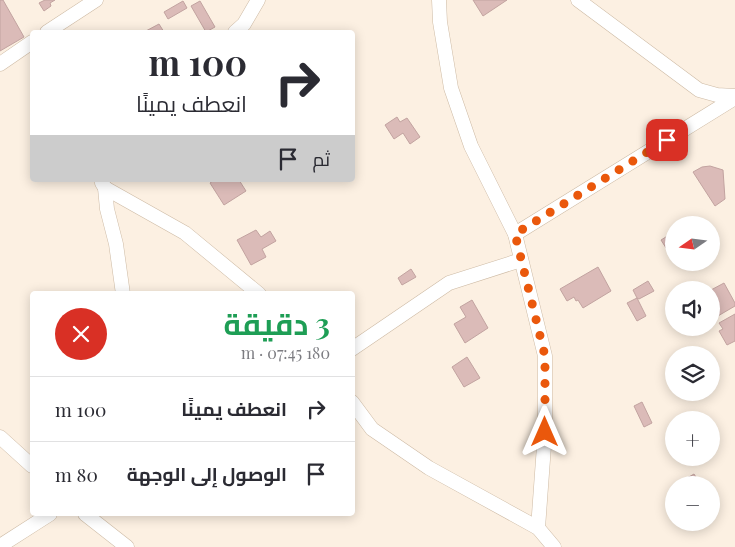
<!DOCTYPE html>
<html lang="ar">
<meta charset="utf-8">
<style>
:root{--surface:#fff;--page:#f7f7f7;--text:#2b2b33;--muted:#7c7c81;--line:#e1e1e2}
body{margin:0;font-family:"Playfair Display",Cairo,serif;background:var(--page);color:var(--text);direction:rtl;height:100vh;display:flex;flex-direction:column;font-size:19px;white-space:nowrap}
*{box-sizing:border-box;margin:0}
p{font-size:16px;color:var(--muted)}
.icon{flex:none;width:28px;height:28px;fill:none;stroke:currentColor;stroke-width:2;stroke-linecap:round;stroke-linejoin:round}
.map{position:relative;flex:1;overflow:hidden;direction:ltr}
.panel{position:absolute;left:30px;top:291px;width:325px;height:225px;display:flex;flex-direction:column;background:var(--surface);border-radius:5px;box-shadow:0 2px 12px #0003;direction:rtl}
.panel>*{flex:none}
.guide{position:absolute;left:30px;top:30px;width:325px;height:152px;border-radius:5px;box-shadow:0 2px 12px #0003;direction:rtl;background:#fff;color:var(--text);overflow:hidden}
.needle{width:32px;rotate:256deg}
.fabs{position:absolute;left:665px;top:216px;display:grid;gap:10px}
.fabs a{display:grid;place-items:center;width:55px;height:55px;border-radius:50%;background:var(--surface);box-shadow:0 2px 12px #0003;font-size:25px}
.pin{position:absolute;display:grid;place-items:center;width:42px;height:42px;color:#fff;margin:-21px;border-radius:10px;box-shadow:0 2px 8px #0006}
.me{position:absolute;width:55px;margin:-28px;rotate:0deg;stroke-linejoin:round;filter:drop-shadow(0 0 4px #0008)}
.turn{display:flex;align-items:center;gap:18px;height:105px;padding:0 25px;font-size:22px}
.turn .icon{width:65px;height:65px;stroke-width:2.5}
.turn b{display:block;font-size:35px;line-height:42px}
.then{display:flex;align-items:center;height:48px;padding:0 25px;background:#0003;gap:10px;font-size:19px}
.round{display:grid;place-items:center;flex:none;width:52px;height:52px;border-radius:26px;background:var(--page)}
.headline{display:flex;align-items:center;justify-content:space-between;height:85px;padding:0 25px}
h1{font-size:30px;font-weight:700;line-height:38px;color:#1e9e55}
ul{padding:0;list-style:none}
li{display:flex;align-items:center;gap:15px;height:65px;padding:0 25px;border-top:1px solid var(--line)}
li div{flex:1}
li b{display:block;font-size:19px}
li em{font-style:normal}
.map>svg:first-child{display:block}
.building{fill:#dbbbb8;stroke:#c2a3a0}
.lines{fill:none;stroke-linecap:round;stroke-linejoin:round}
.minor-casing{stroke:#cdbaa4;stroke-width:15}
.minor{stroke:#fff;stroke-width:14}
.route{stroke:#ea580c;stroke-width:9;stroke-dasharray:0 16.2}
</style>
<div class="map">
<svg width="735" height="547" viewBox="0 0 735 547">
<rect width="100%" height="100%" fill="#fcf0e2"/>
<g class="building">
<polygon points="0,0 3,0 24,37 0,51"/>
<polygon points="45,0 55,0 50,3 51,6 44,11 39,3"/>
<polygon points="473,0 507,0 483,16"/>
<polygon points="183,1 187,8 168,19 164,12"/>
<polygon points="200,1 215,27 206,32 191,6"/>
<polygon points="159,24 164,32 144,32"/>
<polygon points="397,117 400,122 407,118 420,137 410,144 403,133 394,139 385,125"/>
<polygon points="710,166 723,170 725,199 715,206 693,172 702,167"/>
<polygon points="214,180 239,180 246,191 224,205 210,183"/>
<polygon points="256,230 261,237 270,231 276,241 262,249 266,257 251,265 237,240"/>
<polygon points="674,232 674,258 673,259 661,240"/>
<polygon points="598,267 611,291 583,308 578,300 576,301 574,297 567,301 560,289"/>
<polygon points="411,269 416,277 402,285 398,278"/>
<polygon points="648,281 654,291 639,299 637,298 633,290"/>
<polygon points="724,283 735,303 735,306 711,320 711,290"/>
<polygon points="637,298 646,316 637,321 627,303"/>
<polygon points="472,300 488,328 465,343 454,324 466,317 460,307"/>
<polygon points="735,314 735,341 727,345 719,331 723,329 719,323"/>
<polygon points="467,357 480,378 464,387 452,367"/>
<polygon points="642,402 652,423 644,427 634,406"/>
<polygon points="694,474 701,485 675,485"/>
</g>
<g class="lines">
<defs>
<g id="minor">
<polyline points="439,0 440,22 451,88 471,146 515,234 545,356 545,432 538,528"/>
<polyline points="578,0 699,90 717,95 735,96"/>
<polyline points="47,32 96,0"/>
<polyline points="235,32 244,24 258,0"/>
<polyline points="0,64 32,42"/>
<polyline points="102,183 105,188 107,209 116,244 123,294"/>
<polyline points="105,188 185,233 259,294"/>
<polyline points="515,234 735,98"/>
<polyline points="352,349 449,283 521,260"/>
<polyline points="352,402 372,429 429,468 538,528 554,547"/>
<polyline points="0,437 32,466"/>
<polyline points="85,514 127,547"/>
<polyline points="0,546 50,514"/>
</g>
</defs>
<use href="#minor" class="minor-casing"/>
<use href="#minor" class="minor"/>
</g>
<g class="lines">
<polyline class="route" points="545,432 545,356 515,234 667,140"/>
</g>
</svg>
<div class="fabs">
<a><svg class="needle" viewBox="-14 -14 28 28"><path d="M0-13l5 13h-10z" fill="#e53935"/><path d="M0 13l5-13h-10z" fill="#7c7c81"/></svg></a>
<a><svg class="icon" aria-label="sound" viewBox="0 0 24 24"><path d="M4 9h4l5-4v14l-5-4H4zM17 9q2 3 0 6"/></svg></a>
<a><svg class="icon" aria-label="layers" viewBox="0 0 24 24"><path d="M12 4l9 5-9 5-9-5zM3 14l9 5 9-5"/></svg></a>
<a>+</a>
<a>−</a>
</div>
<div class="pin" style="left:667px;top:140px;background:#d93025"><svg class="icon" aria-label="arrive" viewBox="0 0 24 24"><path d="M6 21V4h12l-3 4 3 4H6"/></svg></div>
<svg class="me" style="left:545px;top:432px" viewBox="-20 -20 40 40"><path d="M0-17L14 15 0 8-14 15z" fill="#ea580c" stroke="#fff" stroke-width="4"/></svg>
<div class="guide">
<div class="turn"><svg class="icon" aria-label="right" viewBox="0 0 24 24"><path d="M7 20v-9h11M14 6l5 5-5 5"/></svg><div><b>100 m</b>انعطف يمينًا</div></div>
<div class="then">ثم<svg class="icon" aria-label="arrive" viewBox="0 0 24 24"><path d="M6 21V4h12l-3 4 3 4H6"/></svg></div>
</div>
<section class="panel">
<div class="headline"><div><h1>3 دقيقة</h1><p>180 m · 07:45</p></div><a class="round" style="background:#d93025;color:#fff"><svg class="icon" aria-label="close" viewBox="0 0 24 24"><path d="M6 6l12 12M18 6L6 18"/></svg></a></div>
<ul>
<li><svg class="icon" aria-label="right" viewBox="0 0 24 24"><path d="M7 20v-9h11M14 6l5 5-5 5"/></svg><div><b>انعطف يمينًا</b></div><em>100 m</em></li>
<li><svg class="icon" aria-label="arrive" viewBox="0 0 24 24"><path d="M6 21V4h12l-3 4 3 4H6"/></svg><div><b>الوصول إلى الوجهة</b></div><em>80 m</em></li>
</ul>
</section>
</div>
